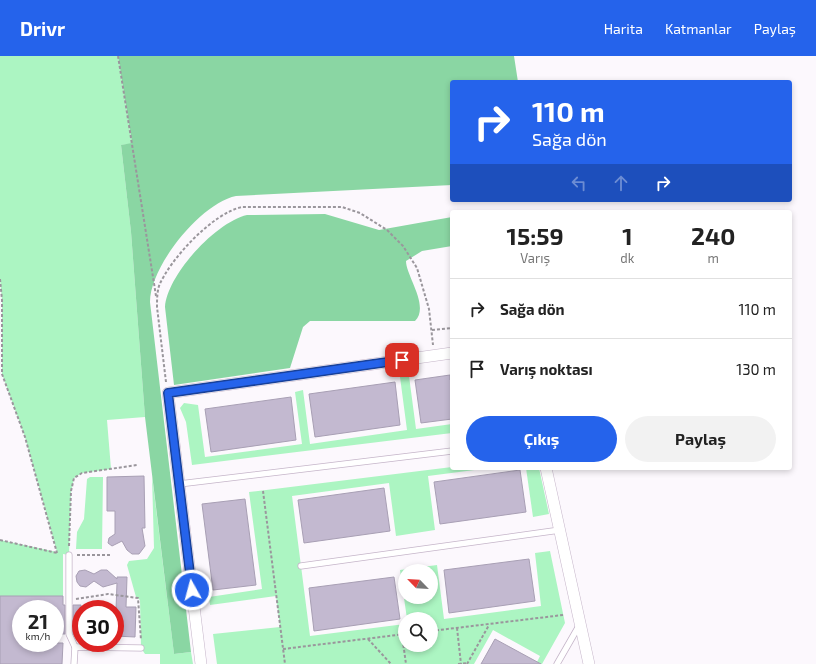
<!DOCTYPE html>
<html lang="tr">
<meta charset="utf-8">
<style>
:root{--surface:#fff;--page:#f2f2f2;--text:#222;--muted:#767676;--line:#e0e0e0;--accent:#2563eb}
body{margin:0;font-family:"Exo 2",sans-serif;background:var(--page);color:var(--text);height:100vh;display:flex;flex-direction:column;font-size:15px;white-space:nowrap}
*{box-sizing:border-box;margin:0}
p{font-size:13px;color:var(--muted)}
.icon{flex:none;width:22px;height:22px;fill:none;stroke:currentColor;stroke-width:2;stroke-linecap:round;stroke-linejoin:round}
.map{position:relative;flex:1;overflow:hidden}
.side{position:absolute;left:450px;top:154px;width:342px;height:260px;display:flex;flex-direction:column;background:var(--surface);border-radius:4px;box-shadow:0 2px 6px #0003}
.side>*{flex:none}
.guide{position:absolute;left:450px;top:24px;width:342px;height:122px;border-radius:4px;box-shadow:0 2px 6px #0003;background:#2563eb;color:#fff;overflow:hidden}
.needle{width:26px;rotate:295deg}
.tools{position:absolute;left:398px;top:508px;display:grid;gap:8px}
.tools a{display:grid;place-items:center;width:40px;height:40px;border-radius:50%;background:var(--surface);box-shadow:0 2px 6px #0003;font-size:20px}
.speed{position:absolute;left:12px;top:544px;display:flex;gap:8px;font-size:20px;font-weight:700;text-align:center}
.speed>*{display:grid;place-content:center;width:52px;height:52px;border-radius:50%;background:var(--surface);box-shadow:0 2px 6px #0003;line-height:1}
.speed small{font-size:10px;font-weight:400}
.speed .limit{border:6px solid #d22;background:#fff;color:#111}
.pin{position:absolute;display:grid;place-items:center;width:34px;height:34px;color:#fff;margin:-17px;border-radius:8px;box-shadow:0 2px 6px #0006}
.me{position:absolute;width:44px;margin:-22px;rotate:353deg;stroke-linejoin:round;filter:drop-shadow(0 0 3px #0008)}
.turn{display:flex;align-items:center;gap:14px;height:84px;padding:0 16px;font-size:18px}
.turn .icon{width:52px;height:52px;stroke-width:2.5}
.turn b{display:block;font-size:28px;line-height:34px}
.lanes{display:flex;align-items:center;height:38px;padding:0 16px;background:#0003;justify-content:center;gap:20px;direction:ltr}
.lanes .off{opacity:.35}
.eta{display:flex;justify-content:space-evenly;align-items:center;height:68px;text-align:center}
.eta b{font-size:24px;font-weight:700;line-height:28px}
.action{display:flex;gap:8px;margin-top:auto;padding:8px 16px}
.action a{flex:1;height:46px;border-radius:24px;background:var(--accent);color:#fff;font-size:16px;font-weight:700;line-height:46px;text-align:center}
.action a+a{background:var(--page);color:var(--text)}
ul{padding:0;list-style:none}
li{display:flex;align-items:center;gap:12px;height:60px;padding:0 16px;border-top:1px solid var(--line)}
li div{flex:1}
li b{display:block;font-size:15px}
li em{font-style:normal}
header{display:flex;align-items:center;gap:24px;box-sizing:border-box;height:56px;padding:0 20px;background:var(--accent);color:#fff}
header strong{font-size:19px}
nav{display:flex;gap:22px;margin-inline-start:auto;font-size:14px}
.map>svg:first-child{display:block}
.green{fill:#acf5c2;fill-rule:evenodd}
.forest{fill:#8ad6a3}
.building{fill:#c3b9d0;stroke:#a89fb4}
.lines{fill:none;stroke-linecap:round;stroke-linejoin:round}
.lane-casing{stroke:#c5b5c9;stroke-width:7}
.street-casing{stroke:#c5b5c9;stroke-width:12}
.path{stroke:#9a969c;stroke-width:2;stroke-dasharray:3 2;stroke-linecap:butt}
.lane{stroke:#fff;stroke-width:5.5}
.street{stroke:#fff;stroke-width:11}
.route-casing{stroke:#184099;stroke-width:10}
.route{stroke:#2563eb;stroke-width:7}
</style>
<header>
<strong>Drivr</strong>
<nav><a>Harita</a><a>Katmanlar</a><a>Paylaş</a></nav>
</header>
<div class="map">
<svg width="816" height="608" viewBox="0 0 816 608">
<rect width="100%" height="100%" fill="#fcf8fd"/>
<g class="green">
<polygon points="0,0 118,0 132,88 121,89 131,176 145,361 107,364 111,413 82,417 74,422 71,436 69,499 63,498 63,540 0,540 0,484 57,496 25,381 2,318 2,244 0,223"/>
<polygon points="409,320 416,373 452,368 452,377 192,409 186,366 180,352 184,347 198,349 205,401 302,388 295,336 303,334 310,388 407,374 400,321"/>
<path d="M 452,411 L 452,412 L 490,412 L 428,420 L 435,474 L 396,480 L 389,427 L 292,440 L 310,580 L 405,568 L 405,589 L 431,589 L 431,563 L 407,563 L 400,514 L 437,509 L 444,563 L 541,550 L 535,497 L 550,495 L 565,567 L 542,608 L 536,608 L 540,600 L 493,574 L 474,608 L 217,608 L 213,578 L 280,571 L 276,540 L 210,549 L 209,541 L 262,533 L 249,436 ZM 405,515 L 431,515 L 431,541 L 405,541 Z"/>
<polygon points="526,412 539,412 549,458 533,461"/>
<polygon points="152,420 174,598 191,596 193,608 160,608 160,598 145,598 141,592 140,544 136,541 127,509 129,505 147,503 154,492"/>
<polygon points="90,421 103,421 102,493 76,493 77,476 84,463 87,423"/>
</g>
<g class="forest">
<path d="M 118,0 L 514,0 L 518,26 L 452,26 L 452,129 L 236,140 C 201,147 150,210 150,246 L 191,596 L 174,598 L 145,361 L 131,176 L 121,89 L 132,87 Z"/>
<path d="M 325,158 L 379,174 L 452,161 L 452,190 L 422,195 L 406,205 C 406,220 430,250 415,265 L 310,265 L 303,271 L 290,312 L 174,329 L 165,251 C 167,219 216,166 247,159 Z"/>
</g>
<g class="building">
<polygon points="450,319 450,324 452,324 452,363 421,367 415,324"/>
<polygon points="395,326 400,369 315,381 309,338"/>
<polygon points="291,341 296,384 211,396 205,353"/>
<polygon points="520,414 526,456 440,468 434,426"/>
<polygon points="144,420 145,472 142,472 145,490 139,498 132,498 127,494 122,485 112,490 108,487 109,482 115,478 115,455 107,455 107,421"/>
<polygon points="384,432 390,475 304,487 298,444"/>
<polygon points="245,443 256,529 213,534 202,448"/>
<polygon points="529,503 535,545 449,557 444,514"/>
<polygon points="85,514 94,518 101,514 107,514 117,523 117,521 127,521 126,551 136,551 135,581 115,580 117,527 103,531 94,525 86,531 80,530 77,526 76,520 79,515"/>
<polygon points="394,521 400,563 314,575 309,532"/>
<polygon points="0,540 63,540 63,549 65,549 65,578 55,578 55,553 21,553 21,587 63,587 62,608 0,608"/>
<polygon points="73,549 81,549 81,579 74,579 73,577"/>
<polygon points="495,583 541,608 481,608"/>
</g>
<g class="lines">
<defs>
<g id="lane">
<polyline points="179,428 452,395"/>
<polyline points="69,499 69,578 75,591"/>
<polyline points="301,510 560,474"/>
<polyline points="74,608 75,591 141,592"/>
<polyline points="557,608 580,568"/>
</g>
<g id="street">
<polyline points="546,412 589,608"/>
<polyline points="201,608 168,337 452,297"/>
</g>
</defs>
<use href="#lane" class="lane-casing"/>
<use href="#street" class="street-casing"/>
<g class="path">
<polyline points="118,0 156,240"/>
<polyline points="0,223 2,244 2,318 25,381 57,497"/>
<polyline points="432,274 452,272"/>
<path d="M 166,326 L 157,251 C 157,244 157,237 159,230 C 170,203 213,157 242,151 L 342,151 L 360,157 L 387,174 L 403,190 L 417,212 L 429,253 L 433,289"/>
<polyline points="263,435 285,608"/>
<polyline points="0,484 57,497"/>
<polyline points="69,490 71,435 74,422 82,417 137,409"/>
<polyline points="77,499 112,499"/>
<polyline points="76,543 108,538 138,542 141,584"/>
<polyline points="457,572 461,608"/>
<polyline points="431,575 563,559"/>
<polyline points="402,579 406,608"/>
<polyline points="368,583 391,608"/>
<polyline points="283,593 405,578"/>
<polyline points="458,608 468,607"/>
<polyline points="467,608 489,569"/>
</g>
<use href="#lane" class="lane"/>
<use href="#street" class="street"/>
</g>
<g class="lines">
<defs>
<polyline id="route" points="192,534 168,337 402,304"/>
</defs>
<use href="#route" class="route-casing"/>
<use href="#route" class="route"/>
</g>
</svg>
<div class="tools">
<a><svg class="needle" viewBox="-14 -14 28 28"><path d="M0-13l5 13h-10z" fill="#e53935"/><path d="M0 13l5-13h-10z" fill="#767676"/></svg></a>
<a><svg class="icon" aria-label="search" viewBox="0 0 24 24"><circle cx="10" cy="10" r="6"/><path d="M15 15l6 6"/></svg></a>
</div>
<div class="speed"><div>21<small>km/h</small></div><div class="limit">30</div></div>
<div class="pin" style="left:402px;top:304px;background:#d93025"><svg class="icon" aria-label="arrive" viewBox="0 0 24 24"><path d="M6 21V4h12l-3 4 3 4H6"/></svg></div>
<svg class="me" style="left:192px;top:534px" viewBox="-20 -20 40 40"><circle r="17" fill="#2563eb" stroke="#fff" stroke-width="3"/><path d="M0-11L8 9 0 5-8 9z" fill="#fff"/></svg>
<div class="guide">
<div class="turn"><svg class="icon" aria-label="right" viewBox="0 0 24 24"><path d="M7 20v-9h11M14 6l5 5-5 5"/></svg><div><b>110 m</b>Sağa dön</div></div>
<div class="lanes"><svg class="icon off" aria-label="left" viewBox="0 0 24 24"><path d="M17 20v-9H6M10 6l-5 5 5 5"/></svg><svg class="icon off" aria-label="ahead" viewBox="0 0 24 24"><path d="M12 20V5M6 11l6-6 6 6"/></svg><svg class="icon" aria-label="right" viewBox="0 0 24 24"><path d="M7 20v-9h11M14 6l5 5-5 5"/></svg></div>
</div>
<section class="side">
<div class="eta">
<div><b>15:59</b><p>Varış</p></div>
<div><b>1</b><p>dk</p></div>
<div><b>240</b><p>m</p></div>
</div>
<ul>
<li><svg class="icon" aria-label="right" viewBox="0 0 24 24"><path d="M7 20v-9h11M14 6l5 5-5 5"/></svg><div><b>Sağa dön</b></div><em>110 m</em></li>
<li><svg class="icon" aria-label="arrive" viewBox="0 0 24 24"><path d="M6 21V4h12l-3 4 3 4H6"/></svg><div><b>Varış noktası</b></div><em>130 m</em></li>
</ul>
<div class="action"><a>Çıkış</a><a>Paylaş</a></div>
</section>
</div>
